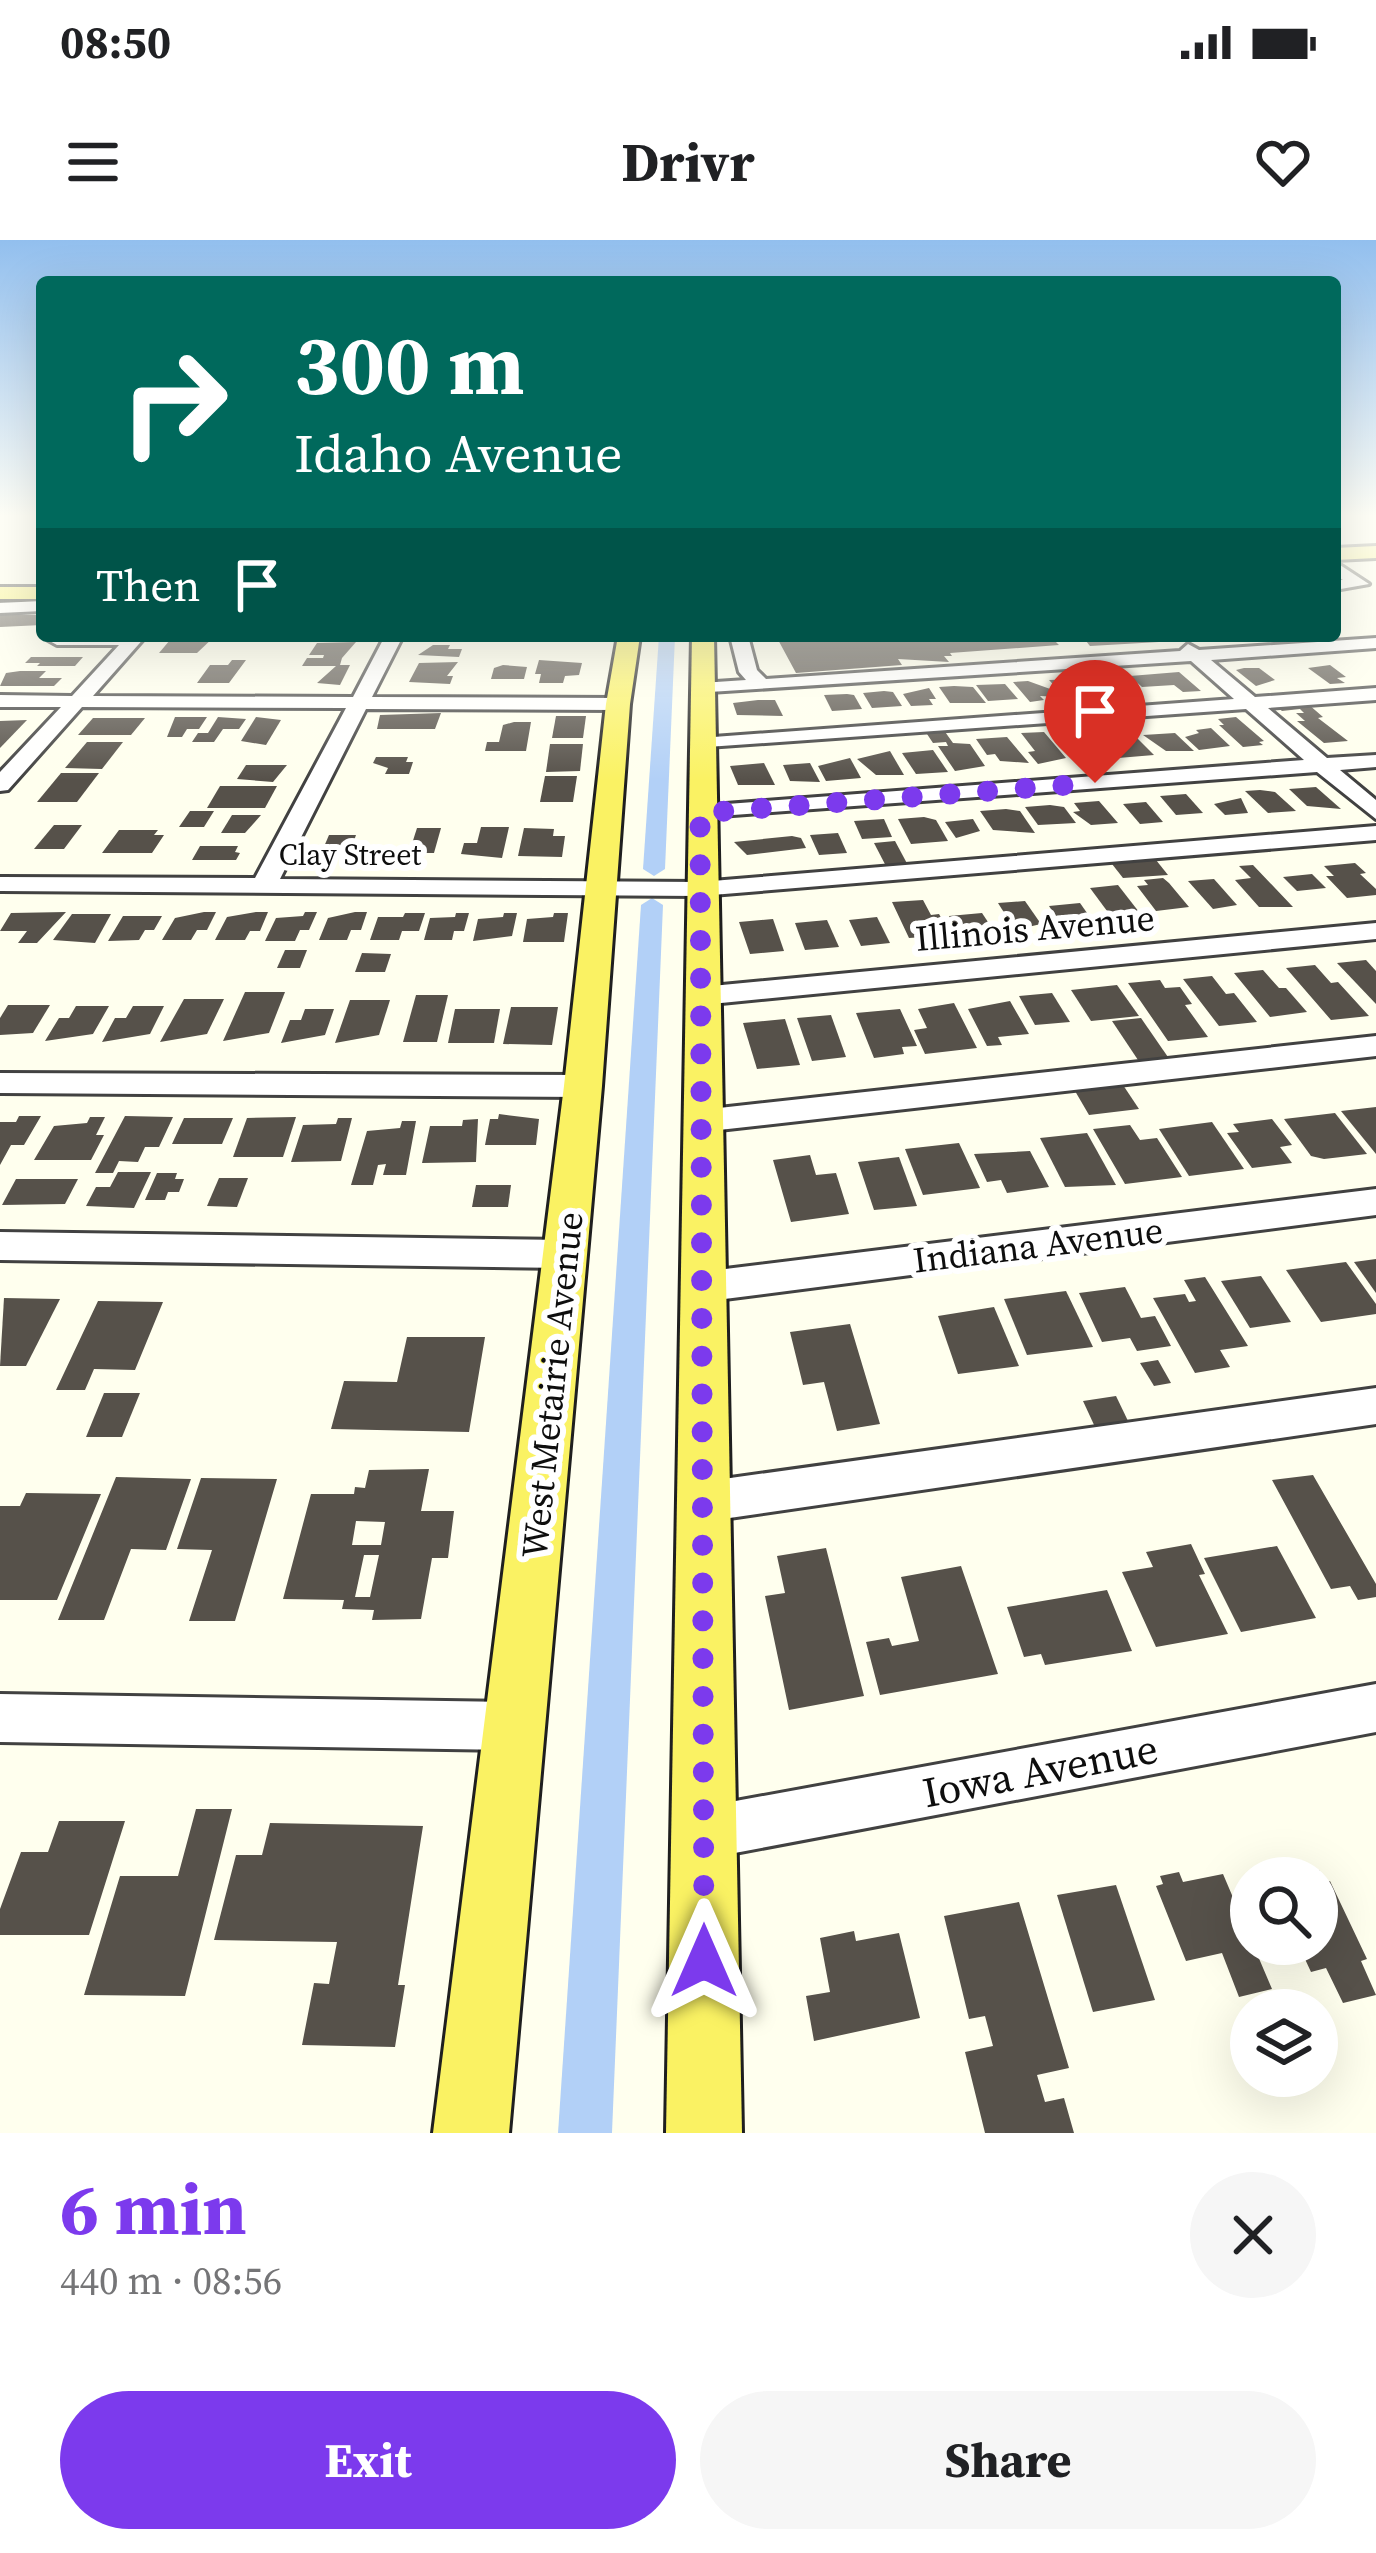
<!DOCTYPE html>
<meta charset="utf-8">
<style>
:root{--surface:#fff;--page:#f6f6f6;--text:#202124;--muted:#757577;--accent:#7c3aed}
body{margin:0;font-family:"Source Serif 4",serif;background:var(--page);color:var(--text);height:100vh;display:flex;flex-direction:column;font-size:45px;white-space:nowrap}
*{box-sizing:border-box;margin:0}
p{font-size:39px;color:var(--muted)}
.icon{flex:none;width:66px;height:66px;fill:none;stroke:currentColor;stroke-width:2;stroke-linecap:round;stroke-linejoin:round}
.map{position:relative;height:1893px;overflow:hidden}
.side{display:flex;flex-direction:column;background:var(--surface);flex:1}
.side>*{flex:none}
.guide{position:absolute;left:36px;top:36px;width:1305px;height:366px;border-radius:12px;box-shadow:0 12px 48px #0002;background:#00695c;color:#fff;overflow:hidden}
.buttons{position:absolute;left:1230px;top:1617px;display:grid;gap:24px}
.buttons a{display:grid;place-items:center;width:108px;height:108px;border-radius:50%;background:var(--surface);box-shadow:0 12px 48px #0002;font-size:60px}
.pin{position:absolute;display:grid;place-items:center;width:102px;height:102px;color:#fff;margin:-123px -51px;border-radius:50% 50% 50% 0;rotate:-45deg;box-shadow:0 0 12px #0007}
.pin .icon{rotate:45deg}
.me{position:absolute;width:132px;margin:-66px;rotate:0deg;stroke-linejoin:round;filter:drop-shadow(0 0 9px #0008)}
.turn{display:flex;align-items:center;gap:42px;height:252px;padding:0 60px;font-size:54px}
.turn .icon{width:156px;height:156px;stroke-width:2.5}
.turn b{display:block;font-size:84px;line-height:102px}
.then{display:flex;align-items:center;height:114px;padding:0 60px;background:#0003;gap:24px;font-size:45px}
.round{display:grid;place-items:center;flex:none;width:126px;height:126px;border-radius:63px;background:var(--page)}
.head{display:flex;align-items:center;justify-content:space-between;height:204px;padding:0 60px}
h1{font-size:72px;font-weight:700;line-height:90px;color:var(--accent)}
.button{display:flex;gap:24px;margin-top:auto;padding:24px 60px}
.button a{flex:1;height:138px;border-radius:72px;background:var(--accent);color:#fff;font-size:48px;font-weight:700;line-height:138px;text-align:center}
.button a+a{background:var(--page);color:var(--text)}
.status{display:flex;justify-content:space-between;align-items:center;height:84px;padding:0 60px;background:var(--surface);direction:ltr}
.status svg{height:33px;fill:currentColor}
header{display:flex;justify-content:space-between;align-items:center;height:156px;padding:0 60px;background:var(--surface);font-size:54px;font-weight:700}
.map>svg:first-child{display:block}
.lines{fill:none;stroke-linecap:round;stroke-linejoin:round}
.canal{fill:#b2d0f7;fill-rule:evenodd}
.building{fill:#56514a;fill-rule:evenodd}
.minor-casing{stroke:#414141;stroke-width:6}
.major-casing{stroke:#1f1f1f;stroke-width:6}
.minor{fill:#fff;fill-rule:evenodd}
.major{fill:#faf263;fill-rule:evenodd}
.route{stroke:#7c3aed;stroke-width:21;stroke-dasharray:0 37.8}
.labels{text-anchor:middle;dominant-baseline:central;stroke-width:12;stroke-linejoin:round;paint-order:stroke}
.far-street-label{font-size:30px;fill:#0e0e0e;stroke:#fff}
.street-label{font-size:36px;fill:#0e0e0e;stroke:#fff}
.near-street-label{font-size:42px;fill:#0e0e0e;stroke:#fff}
</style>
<div class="status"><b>08:50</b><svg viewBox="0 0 49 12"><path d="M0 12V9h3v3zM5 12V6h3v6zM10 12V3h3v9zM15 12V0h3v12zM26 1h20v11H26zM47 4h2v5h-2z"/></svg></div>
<header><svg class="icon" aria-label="menu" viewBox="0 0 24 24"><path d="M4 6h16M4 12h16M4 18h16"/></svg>Drivr<svg class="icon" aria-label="heart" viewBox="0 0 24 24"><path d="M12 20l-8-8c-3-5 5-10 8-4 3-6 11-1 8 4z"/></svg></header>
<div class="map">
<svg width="1376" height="1893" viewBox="0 0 1376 1893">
<rect width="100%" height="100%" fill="#ffe"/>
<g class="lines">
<g class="canal">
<polygon points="659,396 675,396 665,629 654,636 643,629"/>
<polygon points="652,658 663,665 612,1893 558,1893 641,665"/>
</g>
</g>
<g class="building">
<polygon points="0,375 42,375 42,385 0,387"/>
<polygon points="183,396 215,396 197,413 159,413 170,400"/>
<polygon points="776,396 1050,396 1059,405 950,413 952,416 944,416 949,422 898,419 902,425 796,433"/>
<polygon points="1082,396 1152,396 1159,402 1090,406"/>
<polygon points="356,402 342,418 340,425 350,425 340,445 317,443 336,426 302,426 307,418 323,418 324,415 309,415 317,403"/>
<polygon points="433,405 450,405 448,409 462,409 459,417 418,415"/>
<polygon points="31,417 83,417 75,426 37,426 40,423 25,423"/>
<polygon points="232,420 246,420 229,443 197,443 210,425 228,425"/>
<polygon points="539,420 582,423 579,435 565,436 563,443 539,443 541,434 535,434"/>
<polygon points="458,422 447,436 453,436 450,444 409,442 419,423"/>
<polygon points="503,425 527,427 524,439 491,439 494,428"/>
<polygon points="1330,425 1346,437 1337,438 1345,443 1330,444 1308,428"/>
<polygon points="1244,428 1259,428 1275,440 1256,446 1236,430"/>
<polygon points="20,431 46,431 39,438 62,438 54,446 0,446 6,433"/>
<polygon points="1179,432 1201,451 1183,452 1174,445 1142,447 1130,436"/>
<polygon points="1103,436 1117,436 1132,451 1101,453 1090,442"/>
<polygon points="1078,439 1091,453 1064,456 1049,440"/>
<polygon points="1028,441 1053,450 1060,457 1040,456 1044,460 1030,462 1013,442"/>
<polygon points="1005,444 1018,459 988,461 976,445"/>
<polygon points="954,446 973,447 986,463 950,463 939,447"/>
<polygon points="929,448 936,459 929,459 933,465 911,466 903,454"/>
<polygon points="884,451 893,452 902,466 872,468 863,453"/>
<polygon points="847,454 854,455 862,469 832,471 824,455"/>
<polygon points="758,460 775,460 783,476 737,475 733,463"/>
<polygon points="1308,464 1323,477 1318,478 1348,501 1324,503 1297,481 1305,481 1296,473 1304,473 1300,469 1282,471 1276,466"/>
<polygon points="441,473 435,489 377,489 380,475"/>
<polygon points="556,476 586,476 583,498 552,498"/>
<polygon points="175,477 207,477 199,489 187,489 182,497 167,497"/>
<polygon points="218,477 246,479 239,489 223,489 214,502 192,502 198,493 208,493"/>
<polygon points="256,477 281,480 266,505 241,501"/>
<polygon points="1236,477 1264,501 1259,502 1263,505 1243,507 1219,485 1224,485 1218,479"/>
<polygon points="93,478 145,478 131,495 78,495"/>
<polygon points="27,480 0,508 0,481"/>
<polygon points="514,482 531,482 526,511 485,511 487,502 499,502 503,485"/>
<polygon points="1211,488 1230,506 1199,510 1185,497 1199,493 1196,490"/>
<polygon points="943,489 953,503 970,504 985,526 955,531 938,506 948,506 946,502 933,503 925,491"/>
<polygon points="1044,492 1066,518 1038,524 1028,512 1035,511 1021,493"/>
<polygon points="1085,493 1092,496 1113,519 1086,519 1059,499"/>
<polygon points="1175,493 1194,511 1166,511 1143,495"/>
<polygon points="1007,497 1029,523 1000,521 995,514 987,515 976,499"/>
<polygon points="1136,497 1154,515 1118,518 1101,499"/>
<polygon points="87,502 123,502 102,529 65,528"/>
<polygon points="550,504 583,504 580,531 546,532"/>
<polygon points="933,510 948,532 916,534 902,513"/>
<polygon points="890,511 904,535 876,535 857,519"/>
<polygon points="376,517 408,517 406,522 413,522 409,534 385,534 388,528 373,523"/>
<polygon points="850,518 861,538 826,541 818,526"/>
<polygon points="764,523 775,545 738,545 730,526"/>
<polygon points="810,523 820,542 790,541 783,525"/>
<polygon points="246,525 287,525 273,542 237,539"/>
<polygon points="61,533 99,533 77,562 37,562"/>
<polygon points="545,536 577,536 573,562 540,562"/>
<polygon points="220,546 277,546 265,568 207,568"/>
<polygon points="1316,547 1341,569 1307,566 1289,549"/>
<polygon points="1260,550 1275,552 1296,571 1268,573 1245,551"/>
<polygon points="1186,554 1203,573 1176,575 1160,556"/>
<polygon points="1241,558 1248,573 1225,575 1214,564"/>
<polygon points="1099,561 1118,583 1091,585 1073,572 1080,571 1074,563"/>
<polygon points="1146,562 1163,582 1140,584 1123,564"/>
<polygon points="1050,565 1064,567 1076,583 1038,585 1025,567"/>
<polygon points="1006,569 1020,571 1035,593 993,590 980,571"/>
<polygon points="190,571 214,571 204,587 179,587"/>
<polygon points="232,575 261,575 245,593 221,593"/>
<polygon points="924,577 936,580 948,601 911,604 898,579"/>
<polygon points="884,579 892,597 862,599 854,581"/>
<polygon points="973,579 980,591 956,598 945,582"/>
<polygon points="54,585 82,585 64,609 34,609"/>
<polygon points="481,587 509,587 502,618 461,614 464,603 477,603"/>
<polygon points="417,588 441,588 434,613 409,613"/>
<polygon points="524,588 554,589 553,596 565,596 562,617 518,616"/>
<polygon points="119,590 158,590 154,595 164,595 152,613 102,613"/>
<polygon points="838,593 847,613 819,615 810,595"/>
<polygon points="329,595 356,595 350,612 320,616"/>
<polygon points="792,596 801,598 806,608 747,615 734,602"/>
<polygon points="895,601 910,629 888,630 874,603"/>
<polygon points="200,606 238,606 235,612 240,613 236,620 192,620"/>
<polygon points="1156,620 1168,635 1123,638 1112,624"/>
<polygon points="1355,623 1366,633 1360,634 1376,649 1376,655 1347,658 1326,636 1334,636 1324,626"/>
<polygon points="1253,625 1293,667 1259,667 1235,640 1251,638 1239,626"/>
<polygon points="1312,634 1326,648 1297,651 1283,637"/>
<polygon points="1163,638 1169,643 1189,667 1156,671 1137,646 1148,645 1144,640"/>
<polygon points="1214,639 1237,665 1213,669 1188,641"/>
<polygon points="1118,645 1139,672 1110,675 1090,648"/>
<polygon points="923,660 931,675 939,674 947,688 937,689 940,696 909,698 892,662"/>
<polygon points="1025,661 1041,684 1015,690 998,663"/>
<polygon points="1080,663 1092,680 1060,683 1049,666"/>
<polygon points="66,672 37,703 18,703 27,691 0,691 11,673"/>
<polygon points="204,672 216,672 207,690 197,690 191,700 162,700 175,678"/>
<polygon points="256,672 268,672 260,691 250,691 245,700 215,700 227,677"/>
<polygon points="305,672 317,672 309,690 300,690 295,701 265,701 276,678 303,676"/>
<polygon points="355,672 367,672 361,690 351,690 347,700 319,700 328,678"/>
<polygon points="405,673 425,673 419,691 402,691 399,700 370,700 378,677 403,677"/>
<polygon points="456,673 469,673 464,691 454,691 452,700 424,700 430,678 455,677"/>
<polygon points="504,673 517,673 512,696 473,701 478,679 503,677"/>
<polygon points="554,673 568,673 564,702 523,702 527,679 553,677"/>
<polygon points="982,673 992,688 988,692 958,692 949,676"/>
<polygon points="72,674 111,674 95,703 53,700"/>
<polygon points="123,676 162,676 154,690 145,690 139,700 108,701"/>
<polygon points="877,677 890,703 861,706 849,680"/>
<polygon points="773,679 784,711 750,714 739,682"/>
<polygon points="827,680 839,707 805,710 795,683"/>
<polygon points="285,710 307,710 300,728 277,728"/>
<polygon points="362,713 391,714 385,732 355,732"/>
<polygon points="1366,720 1376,731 1376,764 1337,723"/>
<polygon points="1315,725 1331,743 1338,742 1369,776 1331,780 1286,728"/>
<polygon points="1263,730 1279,748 1286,748 1307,772 1270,777 1234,733"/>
<polygon points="1212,736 1226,754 1234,753 1257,782 1219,786 1183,739"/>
<polygon points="1160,740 1165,748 1180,747 1192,764 1185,765 1208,797 1168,801 1128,743"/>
<polygon points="1117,745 1139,776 1091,781 1071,750"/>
<polygon points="245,752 285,752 269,793 223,801"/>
<polygon points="1052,753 1070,782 1035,785 1019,756"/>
<polygon points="416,755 448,755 437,802 403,802"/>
<polygon points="184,759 224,759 207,794 160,802"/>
<polygon points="350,760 390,760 379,795 335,803"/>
<polygon points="1010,761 1029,794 998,797 1002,805 987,806 968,769"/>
<polygon points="954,763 977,808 925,814 914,790 927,788 918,769"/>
<polygon points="8,765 50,765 33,793 0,795 0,778"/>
<polygon points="76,766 109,766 93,794 45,801 59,778 69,778"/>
<polygon points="133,766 164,766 150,794 102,802 115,778 126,778"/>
<polygon points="511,767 558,767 552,805 503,804"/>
<polygon points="305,769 334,769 325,795 281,803 290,780 301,780"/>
<polygon points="455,769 500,769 494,803 448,803"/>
<polygon points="900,769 917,806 902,807 904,814 874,818 856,773"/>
<polygon points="831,775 846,817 812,821 797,778"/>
<polygon points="1141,778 1170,820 1140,823 1112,781"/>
<polygon points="785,779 800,825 757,829 743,783"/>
<polygon points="1123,845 1139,869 1089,875 1075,851"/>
<polygon points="1376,867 1376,914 1341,871"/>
<polygon points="1335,873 1367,914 1324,919 1311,916 1284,879"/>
<polygon points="499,874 539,879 536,905 485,905 490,879 498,879"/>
<polygon points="19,876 41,876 24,905 11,905 0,925 0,882 16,882"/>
<polygon points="125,876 173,877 159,907 145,907 138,922 119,921 113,933 95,933"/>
<polygon points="90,877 105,877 96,895 104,895 91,920 34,920 54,886 87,883"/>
<polygon points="296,877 283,917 233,917 247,878"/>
<polygon points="184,878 233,878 222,904 172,904"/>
<polygon points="338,878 352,878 341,921 291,922 303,885 336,884"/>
<polygon points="478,879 476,922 422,923 430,886 462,886 463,880"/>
<polygon points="1272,879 1292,905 1280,907 1292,923 1252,928 1227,893 1239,892 1233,884"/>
<polygon points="402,881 416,881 406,935 383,935 386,924 378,925 373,945 351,945 367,891 400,888"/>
<polygon points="1212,882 1244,929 1189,936 1159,889"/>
<polygon points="1130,885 1140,900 1157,898 1182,937 1125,944 1093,889"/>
<polygon points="1087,893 1116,945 1065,947 1040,898"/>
<polygon points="959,903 980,948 923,955 905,909"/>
<polygon points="1030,911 1049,947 1007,953 1001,940 987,942 974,914"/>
<polygon points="810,915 816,935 836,933 849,974 791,982 773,920"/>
<polygon points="899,917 917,966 874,970 858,922"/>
<polygon points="118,932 151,932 134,968 86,966 96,947 110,947"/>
<polygon points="157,933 177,933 175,939 184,939 179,952 168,952 165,960 145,960"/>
<polygon points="219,938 248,938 237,967 207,966"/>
<polygon points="16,939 78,939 65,964 2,965"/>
<polygon points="476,945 511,945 508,967 472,967"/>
<polygon points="1376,1019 1376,1053 1354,1022"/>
<polygon points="1346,1022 1376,1064 1376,1074 1321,1082 1286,1030"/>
<polygon points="1261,1036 1291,1082 1250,1088 1221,1041"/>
<polygon points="1205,1037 1248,1106 1220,1110 1230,1127 1195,1133 1153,1058 1185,1054 1189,1062 1196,1061 1184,1040"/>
<polygon points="1125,1047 1141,1078 1155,1076 1171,1106 1137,1111 1130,1098 1102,1102 1079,1053"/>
<polygon points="1066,1051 1093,1107 1027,1115 1004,1059"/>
<polygon points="4,1058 60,1059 26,1126 0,1126"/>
<polygon points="98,1061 163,1062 135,1130 94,1129 85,1150 56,1150"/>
<polygon points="994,1067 1019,1126 958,1134 938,1076"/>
<polygon points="850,1084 880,1184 837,1191 824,1142 803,1145 790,1092"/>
<polygon points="407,1097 485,1097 469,1192 331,1189 344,1141 397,1142"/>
<polygon points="1158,1120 1171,1143 1154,1146 1140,1123"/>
<polygon points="104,1153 140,1153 122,1197 86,1197"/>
<polygon points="1116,1156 1129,1183 1095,1187 1083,1161"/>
<path d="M 429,1229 L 421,1271 L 454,1271 L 448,1318 L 432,1318 L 421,1379 L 372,1380 L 374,1370 L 342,1369 L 344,1360 L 283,1359 L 311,1254 L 354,1254 L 355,1247 L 365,1248 L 369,1230 ZM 356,1281 L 385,1282 L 381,1305 L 352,1305 ZM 364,1315 L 379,1315 L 370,1357 L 355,1357 Z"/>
<polygon points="1313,1235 1376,1344 1376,1357 1358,1360 1350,1346 1331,1349 1272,1240"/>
<polygon points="116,1237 191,1239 166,1310 131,1309 104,1380 58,1380"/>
<polygon points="201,1238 277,1239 235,1381 189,1381 212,1310 177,1309"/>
<polygon points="26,1253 101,1254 57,1360 0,1360 0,1266 20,1266"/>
<polygon points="1191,1304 1205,1334 1199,1335 1228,1394 1156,1407 1122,1332 1153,1327 1146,1312"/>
<polygon points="1277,1306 1316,1378 1241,1392 1204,1318"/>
<polygon points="826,1308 864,1456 789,1470 765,1356 785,1353 777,1316"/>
<polygon points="961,1326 998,1434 880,1455 866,1402 889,1398 892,1406 919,1401 901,1337"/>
<polygon points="1107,1350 1132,1411 1045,1425 1041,1414 1024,1417 1007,1367"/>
<polygon points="196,1569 232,1569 185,1756 84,1755 120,1636 178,1636"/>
<polygon points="59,1581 125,1581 89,1695 0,1695 0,1669 21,1612 48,1612"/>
<polygon points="270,1583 423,1586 398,1745 405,1745 395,1807 302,1805 314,1743 329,1744 337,1702 214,1700 236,1615 262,1615"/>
<polygon points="1319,1630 1326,1643 1330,1641 1367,1719 1361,1721 1376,1755 1343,1763 1326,1728 1311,1732 1298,1704 1317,1704 1317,1638 1302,1638 1300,1634"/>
<polygon points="1179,1632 1183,1642 1223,1634 1272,1749 1239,1757 1222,1713 1186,1721 1156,1646 1163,1644 1160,1636"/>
<polygon points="1116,1645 1155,1760 1093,1772 1057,1655"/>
<polygon points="1019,1662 1069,1828 1037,1835 1045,1862 1064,1858 1074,1893 985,1893 965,1812 993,1806 985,1776 969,1779 944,1676"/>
<polygon points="854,1691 856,1701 899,1693 920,1778 814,1801 806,1756 830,1752 820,1698"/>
</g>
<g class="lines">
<defs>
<g id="minor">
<polygon points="1335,323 1340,325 1369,344 1335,350 1335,340 1343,340 1335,335"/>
<polygon points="42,361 42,371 0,373 0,363"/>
<polygon points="52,396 146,396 93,456 353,457 385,396 403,396 372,457 618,458 628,464 618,470 366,469 280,639 700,642 1376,586 1376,600 700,656 0,651 0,637 255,638 346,468 82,467 8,550 0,551 0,532 61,467 0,467 0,455 72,456 119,405 57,405 48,400"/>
<polygon points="730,396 748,396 757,430 766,439 1180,411 1188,404 1199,410 1376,398 1376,408 1211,420 1255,457 1376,448 1376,460 1268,468 1327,518 1376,515 1376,527 1340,530 1376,560 1376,579 1317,532 692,578 692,568 700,566 1304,520 1246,469 693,508 693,500 700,498 1234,459 1191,421 694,453 692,449 701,443 746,440 739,432"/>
<polygon points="1376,683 1376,699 701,765 687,756 701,747"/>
<polygon points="1376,796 1376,816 701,892 690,889 685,881 690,873 701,870"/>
<polygon points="0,833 583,835 598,846 583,857 0,853"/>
<polygon points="1376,949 1376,975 701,1062 688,1058 683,1047 688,1036 701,1032"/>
<polygon points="0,992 565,1000 577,1004 582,1014 577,1024 565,1028 0,1020"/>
<polygon points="1376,1148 1376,1184 702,1282 687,1276 681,1262 687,1248 702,1242"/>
<polygon points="1376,1444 1376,1492 703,1619 685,1611 677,1593 685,1575 703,1567"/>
<polygon points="0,1454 516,1462 533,1469 540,1486 533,1503 516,1510 0,1502"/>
</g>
<g id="major">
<polygon points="1376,306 1376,318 1335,320 1335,308"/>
<rect x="0" y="347" width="42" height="12"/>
<polygon points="618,396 640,396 630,464 602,846 509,1893 433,1893 564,846 606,464"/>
<polygon points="692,396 714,396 742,1893 666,1893"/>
</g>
</defs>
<use href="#minor" class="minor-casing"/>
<use href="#major" class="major-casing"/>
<use href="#minor" class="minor"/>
<use href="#major" class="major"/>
</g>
<linearGradient id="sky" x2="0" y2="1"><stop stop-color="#92bfee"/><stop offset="0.51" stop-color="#fffff7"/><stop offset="1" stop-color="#fffff7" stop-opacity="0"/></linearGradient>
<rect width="1376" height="540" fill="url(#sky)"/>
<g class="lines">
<polyline class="route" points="704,1721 700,573 1095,543"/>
</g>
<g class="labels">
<g class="far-street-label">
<text x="350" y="614">Clay Street</text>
</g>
<g class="street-label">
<text transform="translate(1035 688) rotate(-5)">Illinois Avenue</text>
<text transform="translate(1038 1005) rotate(-7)">Indiana Avenue</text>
<text transform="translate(552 1145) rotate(-84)">West Metairie Avenue</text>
</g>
<g class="near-street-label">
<text transform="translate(1040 1530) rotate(-11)">Iowa Avenue</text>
</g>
</g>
</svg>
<div class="buttons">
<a><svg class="icon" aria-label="search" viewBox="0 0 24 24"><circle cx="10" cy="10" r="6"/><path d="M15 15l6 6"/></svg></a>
<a><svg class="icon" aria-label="layers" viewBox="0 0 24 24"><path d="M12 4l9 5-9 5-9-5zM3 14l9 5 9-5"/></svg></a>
</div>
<div class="pin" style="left:1095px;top:543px;background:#d93025"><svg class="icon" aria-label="arrive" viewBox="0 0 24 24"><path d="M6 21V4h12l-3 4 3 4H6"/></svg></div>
<svg class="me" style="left:704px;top:1721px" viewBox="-20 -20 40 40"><path d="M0-17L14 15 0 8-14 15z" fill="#7c3aed" stroke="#fff" stroke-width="4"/></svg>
<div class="guide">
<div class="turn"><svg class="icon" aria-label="right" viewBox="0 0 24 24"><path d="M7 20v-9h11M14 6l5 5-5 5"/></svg><div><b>300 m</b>Idaho Avenue</div></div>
<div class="then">Then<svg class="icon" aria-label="arrive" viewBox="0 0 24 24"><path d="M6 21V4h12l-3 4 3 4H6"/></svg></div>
</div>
</div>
<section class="side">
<div class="head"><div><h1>6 min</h1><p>440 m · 08:56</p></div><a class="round"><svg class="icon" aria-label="close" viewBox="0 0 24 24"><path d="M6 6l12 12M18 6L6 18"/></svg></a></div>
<div class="button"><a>Exit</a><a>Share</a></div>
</section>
